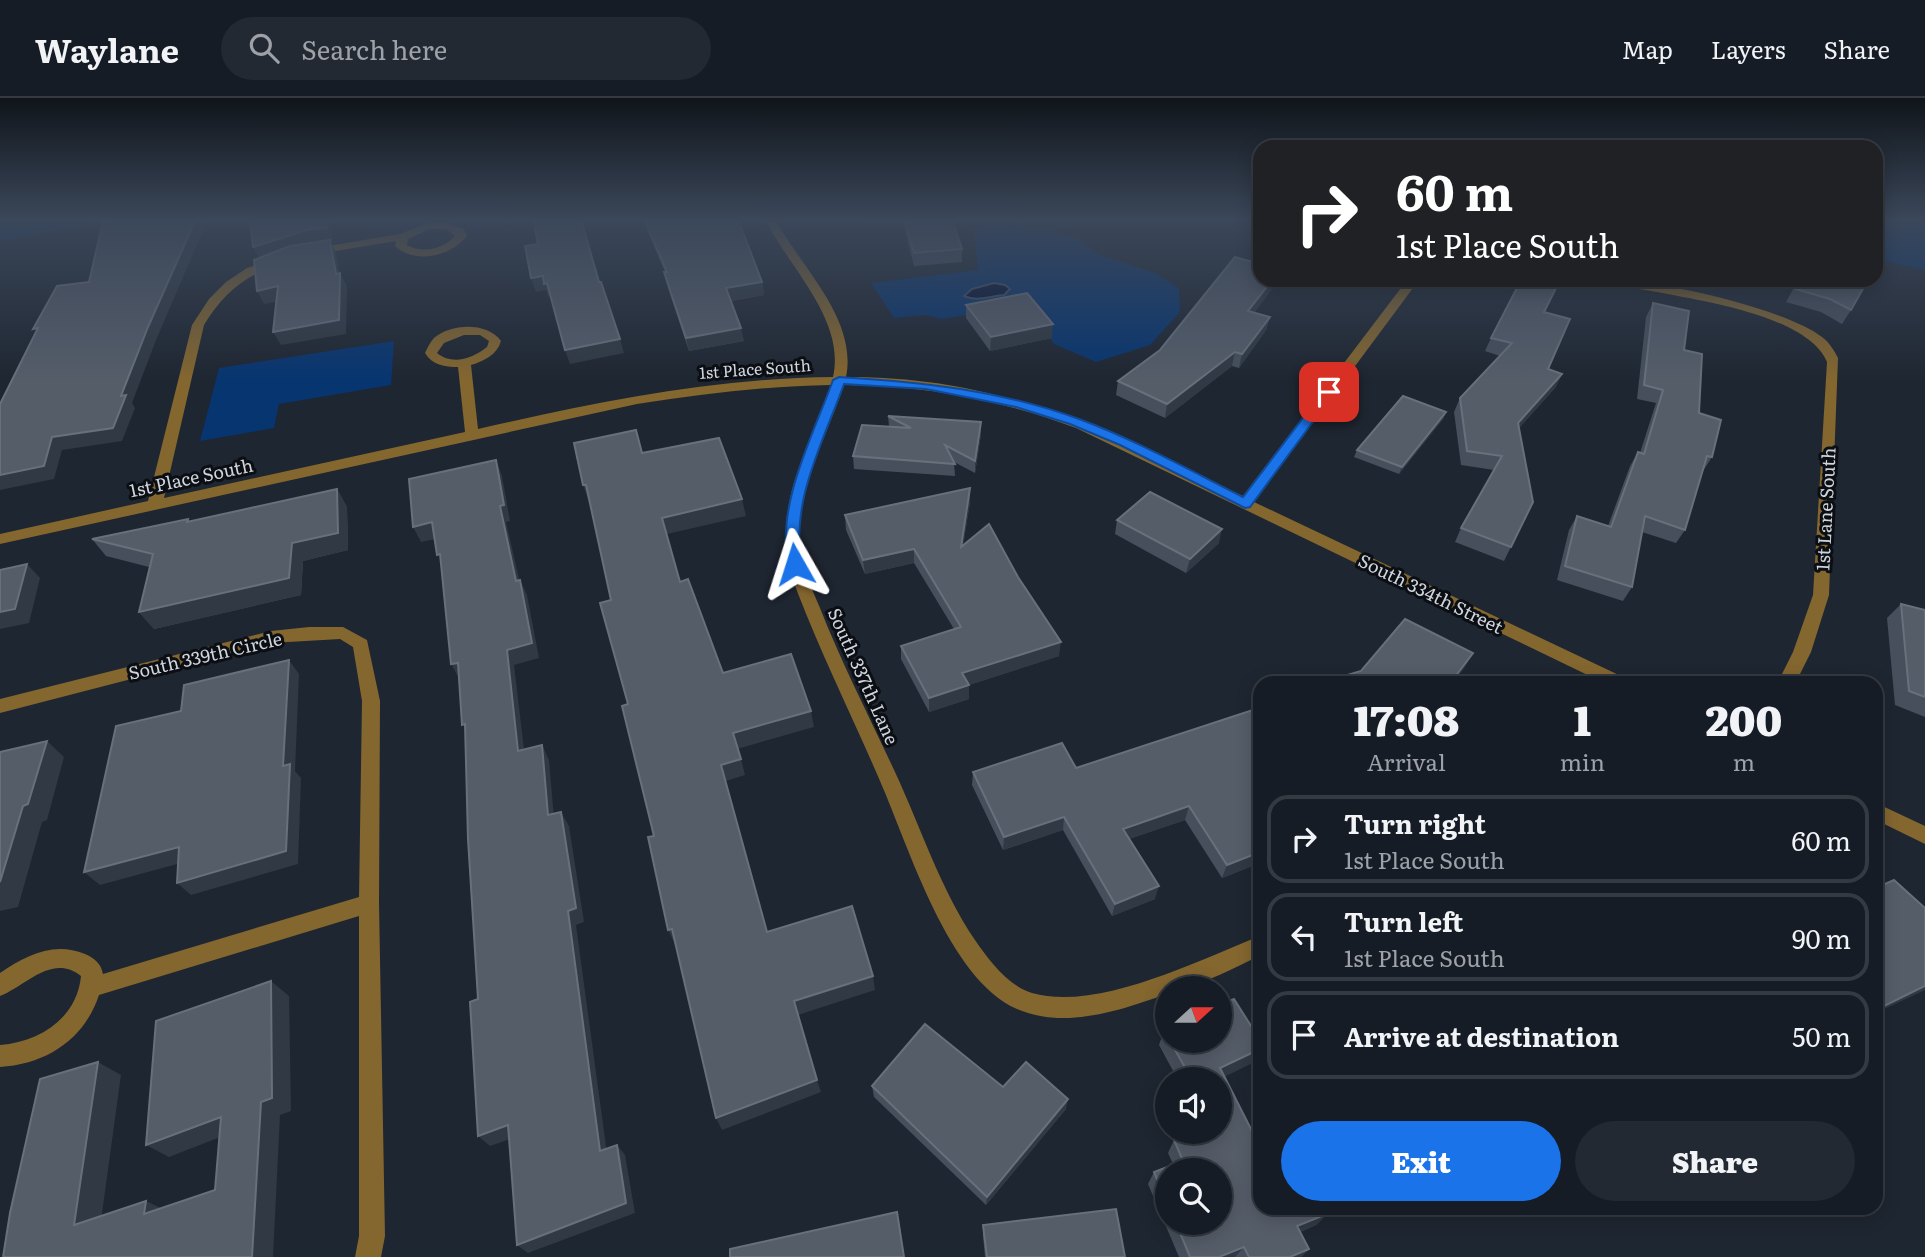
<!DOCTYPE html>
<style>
:root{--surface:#161c25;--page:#232932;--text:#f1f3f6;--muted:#9ea1a7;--line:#353a42;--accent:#1a73e8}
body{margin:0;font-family:Literata,serif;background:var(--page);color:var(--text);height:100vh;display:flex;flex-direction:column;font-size:26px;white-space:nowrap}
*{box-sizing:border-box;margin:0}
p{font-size:23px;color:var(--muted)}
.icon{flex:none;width:38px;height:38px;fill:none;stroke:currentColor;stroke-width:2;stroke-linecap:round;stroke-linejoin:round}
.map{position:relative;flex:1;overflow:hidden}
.drawer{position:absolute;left:1253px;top:578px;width:630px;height:539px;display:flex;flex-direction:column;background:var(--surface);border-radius:21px;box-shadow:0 4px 18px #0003,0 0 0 2px var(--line)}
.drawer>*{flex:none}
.top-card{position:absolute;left:1253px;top:42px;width:630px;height:147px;border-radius:21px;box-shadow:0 4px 18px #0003,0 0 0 2px var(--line);background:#202124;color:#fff;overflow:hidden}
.needle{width:46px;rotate:69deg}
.tools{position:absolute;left:1155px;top:878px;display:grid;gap:14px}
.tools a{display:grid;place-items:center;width:77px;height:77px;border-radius:50%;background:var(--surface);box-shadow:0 4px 18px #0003,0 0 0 2px var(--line);font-size:35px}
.pin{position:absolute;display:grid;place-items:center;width:60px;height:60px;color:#fff;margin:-30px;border-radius:14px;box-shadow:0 4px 10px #0006}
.me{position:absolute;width:77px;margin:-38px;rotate:354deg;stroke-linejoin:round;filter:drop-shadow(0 0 5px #0008)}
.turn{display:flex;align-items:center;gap:24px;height:147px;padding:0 28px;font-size:32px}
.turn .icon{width:91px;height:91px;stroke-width:2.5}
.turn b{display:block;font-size:49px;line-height:60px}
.eta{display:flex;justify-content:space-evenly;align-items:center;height:119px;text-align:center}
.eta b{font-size:42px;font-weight:800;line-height:49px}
.action{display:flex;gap:14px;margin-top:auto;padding:14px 28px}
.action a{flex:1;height:80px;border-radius:42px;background:var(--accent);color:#fff;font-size:28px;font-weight:800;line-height:80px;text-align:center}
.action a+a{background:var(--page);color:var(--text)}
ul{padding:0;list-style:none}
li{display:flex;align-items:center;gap:21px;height:88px;margin:0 14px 10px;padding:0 14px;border:4px solid var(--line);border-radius:21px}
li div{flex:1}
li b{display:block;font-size:26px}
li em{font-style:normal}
header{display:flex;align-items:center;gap:42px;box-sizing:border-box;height:98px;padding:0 35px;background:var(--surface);border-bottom:2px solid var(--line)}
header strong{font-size:33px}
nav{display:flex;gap:38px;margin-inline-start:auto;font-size:24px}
.search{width:490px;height:63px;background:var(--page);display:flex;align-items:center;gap:18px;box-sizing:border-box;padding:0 24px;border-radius:38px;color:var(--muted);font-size:26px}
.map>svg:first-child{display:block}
.green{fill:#073570}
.water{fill:#001032;stroke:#3e4b65;stroke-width:2}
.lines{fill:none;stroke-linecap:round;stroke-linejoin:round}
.minor{fill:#84662f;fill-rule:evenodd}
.wall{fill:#464f5b;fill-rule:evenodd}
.shaded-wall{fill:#303944}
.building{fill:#555d69;stroke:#68707b;stroke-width:2}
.route{fill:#1a73e8;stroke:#114b97;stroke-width:2}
.labels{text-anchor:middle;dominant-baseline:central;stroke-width:6;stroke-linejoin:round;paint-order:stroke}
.far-street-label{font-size:16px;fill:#d0d5dd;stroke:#0b0e13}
.street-label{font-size:18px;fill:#d0d5dd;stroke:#0b0e13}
</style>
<header>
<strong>Waylane</strong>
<div class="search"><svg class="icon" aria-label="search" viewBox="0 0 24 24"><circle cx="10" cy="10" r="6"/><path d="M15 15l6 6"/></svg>Search here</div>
<nav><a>Map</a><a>Layers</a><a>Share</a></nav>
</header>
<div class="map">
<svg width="1925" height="1159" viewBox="0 0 1925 1159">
<rect width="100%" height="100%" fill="#1e2631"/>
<g class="green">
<polygon points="0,121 112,121 0,143"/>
<polygon points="1876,121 1925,121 1925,172 1876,161"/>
<polygon points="987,126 1039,129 1081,142 1097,156 1155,175 1179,190 1180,214 1150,247 1096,264 1054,246 1028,208 941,221 926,217 894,220 871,185 978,172 974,133"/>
<polygon points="394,243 391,287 279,306 274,330 200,343 219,270"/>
</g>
<path class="water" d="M 994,185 L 1005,187 L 1010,191 L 1004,197 C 991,198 977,204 964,198 L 972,191 Z"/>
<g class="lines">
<g class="minor">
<path d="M 765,121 L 775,121 C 800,168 858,221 846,279 C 1000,278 1109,333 1243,398 L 1407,182 L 1419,182 L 1254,404 L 1623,579 L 1626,584 L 1602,584 L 1076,330 C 1002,302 923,287 844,287 C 827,338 797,389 800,445 C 801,467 811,489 820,510 C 842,566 870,620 895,674 C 921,730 940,790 975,842 C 988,861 1008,888 1032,895 C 1097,914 1199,862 1260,838 L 1260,858 C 1232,870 1198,891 1167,891 L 1167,896 C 1121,912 1065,932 1017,911 C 948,881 909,749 880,683 C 853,620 822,558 797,493 C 768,409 805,364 831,287 C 765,288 701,296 637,306 L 0,446 L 0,436 L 148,403 L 192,227 L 209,201 L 226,184 L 247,170 L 277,160 L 281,161 L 281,165 C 246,177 223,195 204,227 L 164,400 L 465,334 L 458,269 C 445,269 432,267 425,255 C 427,251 430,244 434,240 C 451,225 488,224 501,243 C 497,257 484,263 471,267 L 478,331 C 595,304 713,280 833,279 C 846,221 788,169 765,121 ZM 464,237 L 480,237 L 489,243 L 487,249 C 473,260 453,268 437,255 L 444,245 Z"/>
<path d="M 428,125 L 448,125 L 464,131 L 467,138 C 451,158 416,167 395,148 L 396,143 L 311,157 L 305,154 L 311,151 L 400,136 ZM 430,131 L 446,131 L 455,138 C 443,151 423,156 407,147 L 408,141 Z"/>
<path d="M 1611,182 C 1660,182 1783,210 1822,239 C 1829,244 1834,252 1838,260 L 1829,497 L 1811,554 L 1796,584 L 1778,584 L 1793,554 L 1813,497 L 1827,264 C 1808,218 1702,203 1657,194 C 1643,191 1622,190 1611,182 Z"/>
<path d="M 309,529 L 343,529 L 367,542 L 380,603 L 379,805 L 385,1138 L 381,1159 L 355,1159 L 359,1138 L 359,818 L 99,897 C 84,942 46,966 0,969 L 0,947 C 40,944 77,920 81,878 C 52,855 26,888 0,898 L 0,875 C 26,857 54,843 85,856 C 94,860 101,865 103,876 L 359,799 L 362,603 L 353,549 L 340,541 L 271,545 L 0,615 L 0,601 L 271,533 Z"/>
<polygon points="1876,705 1925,728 1925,746 1876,722"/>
</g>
</g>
<g class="wall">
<polygon points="642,121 738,121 762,184 764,197 731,203 744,243 689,253 667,187 665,174"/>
<polygon points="867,121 952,121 962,151 962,164 914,168 902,122 872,127"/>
<polygon points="1260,182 1278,182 1277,184 1254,215 1270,219 1266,232 1239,270 1232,268 1165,320 1116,297 1118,283"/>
<polygon points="1561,182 1545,214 1548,271 1562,276 1555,290 1519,330 1533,404 1504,463 1455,444 1461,430 1494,372 1461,367 1454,314 1460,300 1500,258 1485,253 1491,240"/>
<polygon points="1798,182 1868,182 1851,212 1842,226 1821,214 1786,204"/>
<polygon points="1653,205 1684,252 1699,315 1712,359 1703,373 1685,432 1676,445 1642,434 1632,489 1623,503 1557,482 1569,432 1577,418 1608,428 1630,368 1638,354 1640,355 1656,305 1637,301 1646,219"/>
<polygon points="966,207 1052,240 990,253 966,220"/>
<polygon points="1446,314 1443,321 1399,376 1354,359 1357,352"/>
<polygon points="888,318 981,336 975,375 954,364 955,378 854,371 853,358 889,328"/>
<polygon points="970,390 970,404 963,447 1059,558 969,587 969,601 929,614 901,561 901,548 954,531 914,465 865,476 846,432 845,417"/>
<polygon points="337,391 347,409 348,452 303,463 301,497 154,531 139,514 149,469 106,458 92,441 188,421 190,424"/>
<polygon points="1117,422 1219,445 1186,475 1115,436"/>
<polygon points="1901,506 1925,512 1925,619 1895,607 1887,520"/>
<polygon points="1260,605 1260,765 1222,780 1185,722 1129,741 1155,801 1112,818 1063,732 1003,752 972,687 973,674 1076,670 1251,612 1253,607"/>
<path d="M 1167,930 L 1167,943 L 1220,943 L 1256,963 L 1225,978 L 1254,1037 L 1327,1116 L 1316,1127 L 1300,1134 L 1309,1151 L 1301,1159 L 1179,1159 L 1148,1086 L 1154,1074 L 1173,1066 L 1168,1055 L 1174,1042 L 1220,1034 L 1220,982 L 1178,982 L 1159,947 L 1164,932 ZM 1167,1073 L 1220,1125 L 1167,1125 Z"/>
<polygon points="872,988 1003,989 1066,1011 986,1107 874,999"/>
<polygon points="983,1127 1125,1159 985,1159 983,1138"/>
</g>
<g class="shaded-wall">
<polygon points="196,121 208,121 156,242 132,305 135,310 122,343 62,352 54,381 0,392 0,377 52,339 121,298 148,229"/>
<polygon points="325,121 329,121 333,143 330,143 336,155 340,178 340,175 347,188 346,236 281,247 273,234 339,222 260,162 253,149"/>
<polygon points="871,121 901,121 902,122 872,127"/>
<polygon points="543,178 547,185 552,198 548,199 546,192 536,194 531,180"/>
<polygon points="1272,182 1278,182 1277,184 1245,227 1248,213"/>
<polygon points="762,184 764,197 729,203 726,190"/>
<polygon points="278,188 285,202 264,206 257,193"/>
<polygon points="1270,219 1266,232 1239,270 1242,256"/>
<polygon points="1053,226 1052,240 990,253 991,239"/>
<polygon points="741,230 744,243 689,253 686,240"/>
<polygon points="620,241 624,255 570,266 565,252"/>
<polygon points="1235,254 1232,268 1165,320 1167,306"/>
<polygon points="1562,276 1555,290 1511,339 1518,325"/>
<polygon points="1446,314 1443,321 1399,376 1402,369"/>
<polygon points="981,324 981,336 975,375 975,363"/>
<polygon points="496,362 502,378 510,423 506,424 523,498 516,483 500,408"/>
<polygon points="583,387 586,387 592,404 589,404"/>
<polygon points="970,390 970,404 961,463 961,449"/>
<polygon points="337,391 347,409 348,452 303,463 301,497 154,531 139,514 292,445"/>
<polygon points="742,401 746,418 667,436 662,420"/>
<polygon points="432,424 440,440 421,444 413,429"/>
<polygon points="1222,431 1219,445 1186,475 1190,461"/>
<polygon points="914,451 914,465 865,476 863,462"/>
<polygon points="27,466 40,480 29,525 0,531 0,514"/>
<polygon points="520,482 527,497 539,560 514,567 526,668 518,653 507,552"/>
<polygon points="1061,544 1059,558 969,587 969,601 929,614 929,600 962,575"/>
<polygon points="1473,555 1465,569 1454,584 1451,584"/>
<polygon points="289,562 299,576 295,673 301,680 298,766 191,797 177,785 283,668"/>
<polygon points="458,565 460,582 451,566"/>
<polygon points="811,613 814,629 737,651 733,635"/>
<polygon points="47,643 64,659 47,722 42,724 18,809 0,813 0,784 23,708"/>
<polygon points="542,647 549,662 555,732 548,717"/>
<polygon points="741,661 745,677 726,683 721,667"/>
<polygon points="1189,708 1185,722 1120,744 1123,731"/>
<polygon points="561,714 569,728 584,824 576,827 608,1063 600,1053 568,813"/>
<polygon points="1064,719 1063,732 1003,752 1004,739"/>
<polygon points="179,749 192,762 100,787 84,774"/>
<polygon points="1260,754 1260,765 1222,780 1227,767"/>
<polygon points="1159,788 1155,801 1112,818 1115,806"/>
<polygon points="672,831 678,845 675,846 668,832"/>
<polygon points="873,878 875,892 798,917 794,903"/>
<polygon points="271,883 289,898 291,1013 280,1017 273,1159 252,1159 261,1004"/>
<polygon points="1925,888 1925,892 1876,915 1876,912"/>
<polygon points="1260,951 1260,957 1256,963 1218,982 1220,970"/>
<polygon points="98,964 121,977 99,1137 74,1127"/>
<polygon points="817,982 821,994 722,1032 716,1020"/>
<polygon points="1068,1001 1066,1011 986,1107 987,1099"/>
<polygon points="221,1019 241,1031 169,1059 146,1047"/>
<polygon points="508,1027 519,1038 490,1048 478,1038"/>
<polygon points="617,1047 625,1057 635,1115 528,1155 517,1147"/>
<polygon points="146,1103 169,1114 144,1116"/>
<polygon points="1327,1116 1316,1127 1287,1139 1297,1128"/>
<polygon points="1244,1149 1235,1159 1219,1159"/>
<polygon points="1309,1151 1301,1159 1290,1159"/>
</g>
<g class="building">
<polygon points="120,121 196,121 148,229 121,298 126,297 113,330 52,339 44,368 0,377 0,306 38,230 33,231 57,188 89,184 103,123"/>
<polygon points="250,121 325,121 327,130 307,132 253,149"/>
<polygon points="533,121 581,121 599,184 601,184 620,241 565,252 547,185 544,186 543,178 531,180 525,148 538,146"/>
<polygon points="644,121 738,121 762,184 726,190 741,230 686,240 664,174 667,174"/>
<polygon points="904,121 952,121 962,151 914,155"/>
<polygon points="330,142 336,176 340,175 339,222 273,234 278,188 257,193 254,162 290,148"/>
<polygon points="1235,159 1260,166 1260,182 1272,182 1248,213 1270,219 1242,256 1235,254 1167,306 1118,283 1160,252"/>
<polygon points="1521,182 1560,182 1544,214 1570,221 1548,271 1562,276 1518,325 1533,404 1511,449 1461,430 1502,358 1467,353 1460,300 1512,245 1491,240"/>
<polygon points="1800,182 1868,182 1851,212 1830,201 1795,191"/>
<polygon points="1027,195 1053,226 991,239 966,207"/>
<polygon points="1653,205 1689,213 1684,252 1702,256 1699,315 1721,322 1712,359 1707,358 1685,432 1645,418 1632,489 1565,468 1577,418 1611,429 1638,354 1644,356 1663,292 1644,287"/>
<polygon points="1403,298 1446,314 1402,369 1357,352"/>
<polygon points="888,318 981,324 975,363 945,347 955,366 853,358 862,327 911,330"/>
<polygon points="636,332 642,355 719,340 742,401 662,420 680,484 688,481 723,575 791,556 811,613 733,635 741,661 721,667 767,834 852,808 873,878 794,903 817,982 716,1020 672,831 668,832 648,739 654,738 622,608 628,606 600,505 611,502 586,387 583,387 574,345"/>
<polygon points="496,362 504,407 500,408 516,483 520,482 532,545 507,552 518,653 542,647 548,717 561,714 576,810 568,813 600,1053 617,1047 626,1105 517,1147 508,1027 478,1038 470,904 478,901 468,741 465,626 462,627 458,565 451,566 440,456 437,457 432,424 413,429 409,381"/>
<polygon points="970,390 961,449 989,426 1018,479 1061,544 962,575 969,587 929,600 901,548 961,529 914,451 863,462 845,417"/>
<polygon points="337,391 338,435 292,445 289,480 139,514 153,456 92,441 188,421 187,424"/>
<polygon points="1150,394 1222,431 1190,461 1117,422"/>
<polygon points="27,466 15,511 0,514 0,472"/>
<polygon points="1901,506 1925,512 1925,599 1909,593"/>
<polygon points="1405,521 1473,555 1451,584 1324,584 1361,573"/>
<polygon points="289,562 283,668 290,666 286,753 177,785 179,749 84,774 116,628 181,613 184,587"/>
<polygon points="1260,605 1260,754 1227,767 1189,708 1123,731 1159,788 1115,806 1064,719 1004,739 973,674 1062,645 1076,670 1256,611 1253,607"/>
<polygon points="47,643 28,706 23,708 0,784 0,654"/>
<polygon points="1894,782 1925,810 1925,888 1876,912 1876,790"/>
<polygon points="271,883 272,1000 261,1004 252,1159 3,1159 10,1115 40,981 98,964 74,1127 146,1103 144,1116 215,1092 221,1019 146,1047 156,923"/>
<polygon points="1234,901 1260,942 1260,951 1220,970 1254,1037 1260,1035 1260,1110 1324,1110 1327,1116 1297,1128 1309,1151 1290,1159 1249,1159 1244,1149 1219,1159 1190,1159 1176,1125 1220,1125 1220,1073 1167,1073 1167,1106 1154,1074 1183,1063 1174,1042 1195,1034 1220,1034 1220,982 1192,982 1170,943 1220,943 1220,907"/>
<polygon points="925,926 1003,989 1026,964 1068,1001 987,1099 872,988"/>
<polygon points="1116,1111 1125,1159 987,1159 983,1127"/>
<polygon points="897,1114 904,1159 730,1159 730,1151"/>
</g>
<linearGradient id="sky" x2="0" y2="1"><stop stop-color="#10151b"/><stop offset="0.43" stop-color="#3b475a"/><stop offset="1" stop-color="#3b475a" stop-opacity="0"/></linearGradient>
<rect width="1925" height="283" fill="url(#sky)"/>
<path class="route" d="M 839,279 C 922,284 1000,292 1079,321 C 1136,342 1189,372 1243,399 L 1325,291 L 1335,294 L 1250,409 L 1245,410 L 1120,347 L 1070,326 L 1016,309 L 926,291 L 844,286 C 824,342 789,406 802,466 L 795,470 L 788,466 C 776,406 813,338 833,282 Z"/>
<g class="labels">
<g class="far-street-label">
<text transform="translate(755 270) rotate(-4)">1st Place South</text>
</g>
<g class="street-label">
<text transform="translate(191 379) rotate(-12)">1st Place South</text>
<text transform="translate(1825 411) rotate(-87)">1st Lane South</text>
<text transform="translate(1431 495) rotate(26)">South 334th Street</text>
<text transform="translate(205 557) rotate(-13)">South 339th Circle</text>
<text transform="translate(864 578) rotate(66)">South 337th Lane</text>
</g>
</g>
</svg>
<div class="tools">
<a><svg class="needle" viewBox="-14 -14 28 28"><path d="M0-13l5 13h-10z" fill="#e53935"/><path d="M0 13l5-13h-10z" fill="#9ea1a7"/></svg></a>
<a><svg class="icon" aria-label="sound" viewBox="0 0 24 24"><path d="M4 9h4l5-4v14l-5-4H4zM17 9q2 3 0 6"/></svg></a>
<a><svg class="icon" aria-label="search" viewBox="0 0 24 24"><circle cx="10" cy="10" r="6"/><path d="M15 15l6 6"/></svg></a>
</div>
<div class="pin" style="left:1329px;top:294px;background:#d93025"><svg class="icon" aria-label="arrive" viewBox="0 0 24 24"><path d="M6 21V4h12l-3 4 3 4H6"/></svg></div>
<svg class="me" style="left:795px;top:466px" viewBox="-20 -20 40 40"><path d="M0-17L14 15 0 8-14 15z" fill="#1a73e8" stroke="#fff" stroke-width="4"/></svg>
<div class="top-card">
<div class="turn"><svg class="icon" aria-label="right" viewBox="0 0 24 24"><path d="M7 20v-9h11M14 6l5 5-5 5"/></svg><div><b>60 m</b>1st Place South</div></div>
</div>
<section class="drawer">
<div class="eta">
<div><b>17:08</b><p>Arrival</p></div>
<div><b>1</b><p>min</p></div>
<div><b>200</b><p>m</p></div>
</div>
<ul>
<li><svg class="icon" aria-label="right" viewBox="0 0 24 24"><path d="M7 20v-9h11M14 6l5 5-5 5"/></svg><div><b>Turn right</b><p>1st Place South</p></div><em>60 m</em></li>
<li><svg class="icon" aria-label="left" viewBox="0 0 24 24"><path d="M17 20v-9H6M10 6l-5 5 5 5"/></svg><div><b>Turn left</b><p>1st Place South</p></div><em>90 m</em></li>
<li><svg class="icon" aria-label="arrive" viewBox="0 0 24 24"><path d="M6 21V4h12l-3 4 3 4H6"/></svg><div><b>Arrive at destination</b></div><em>50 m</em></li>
</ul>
<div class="action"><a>Exit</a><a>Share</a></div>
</section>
</div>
